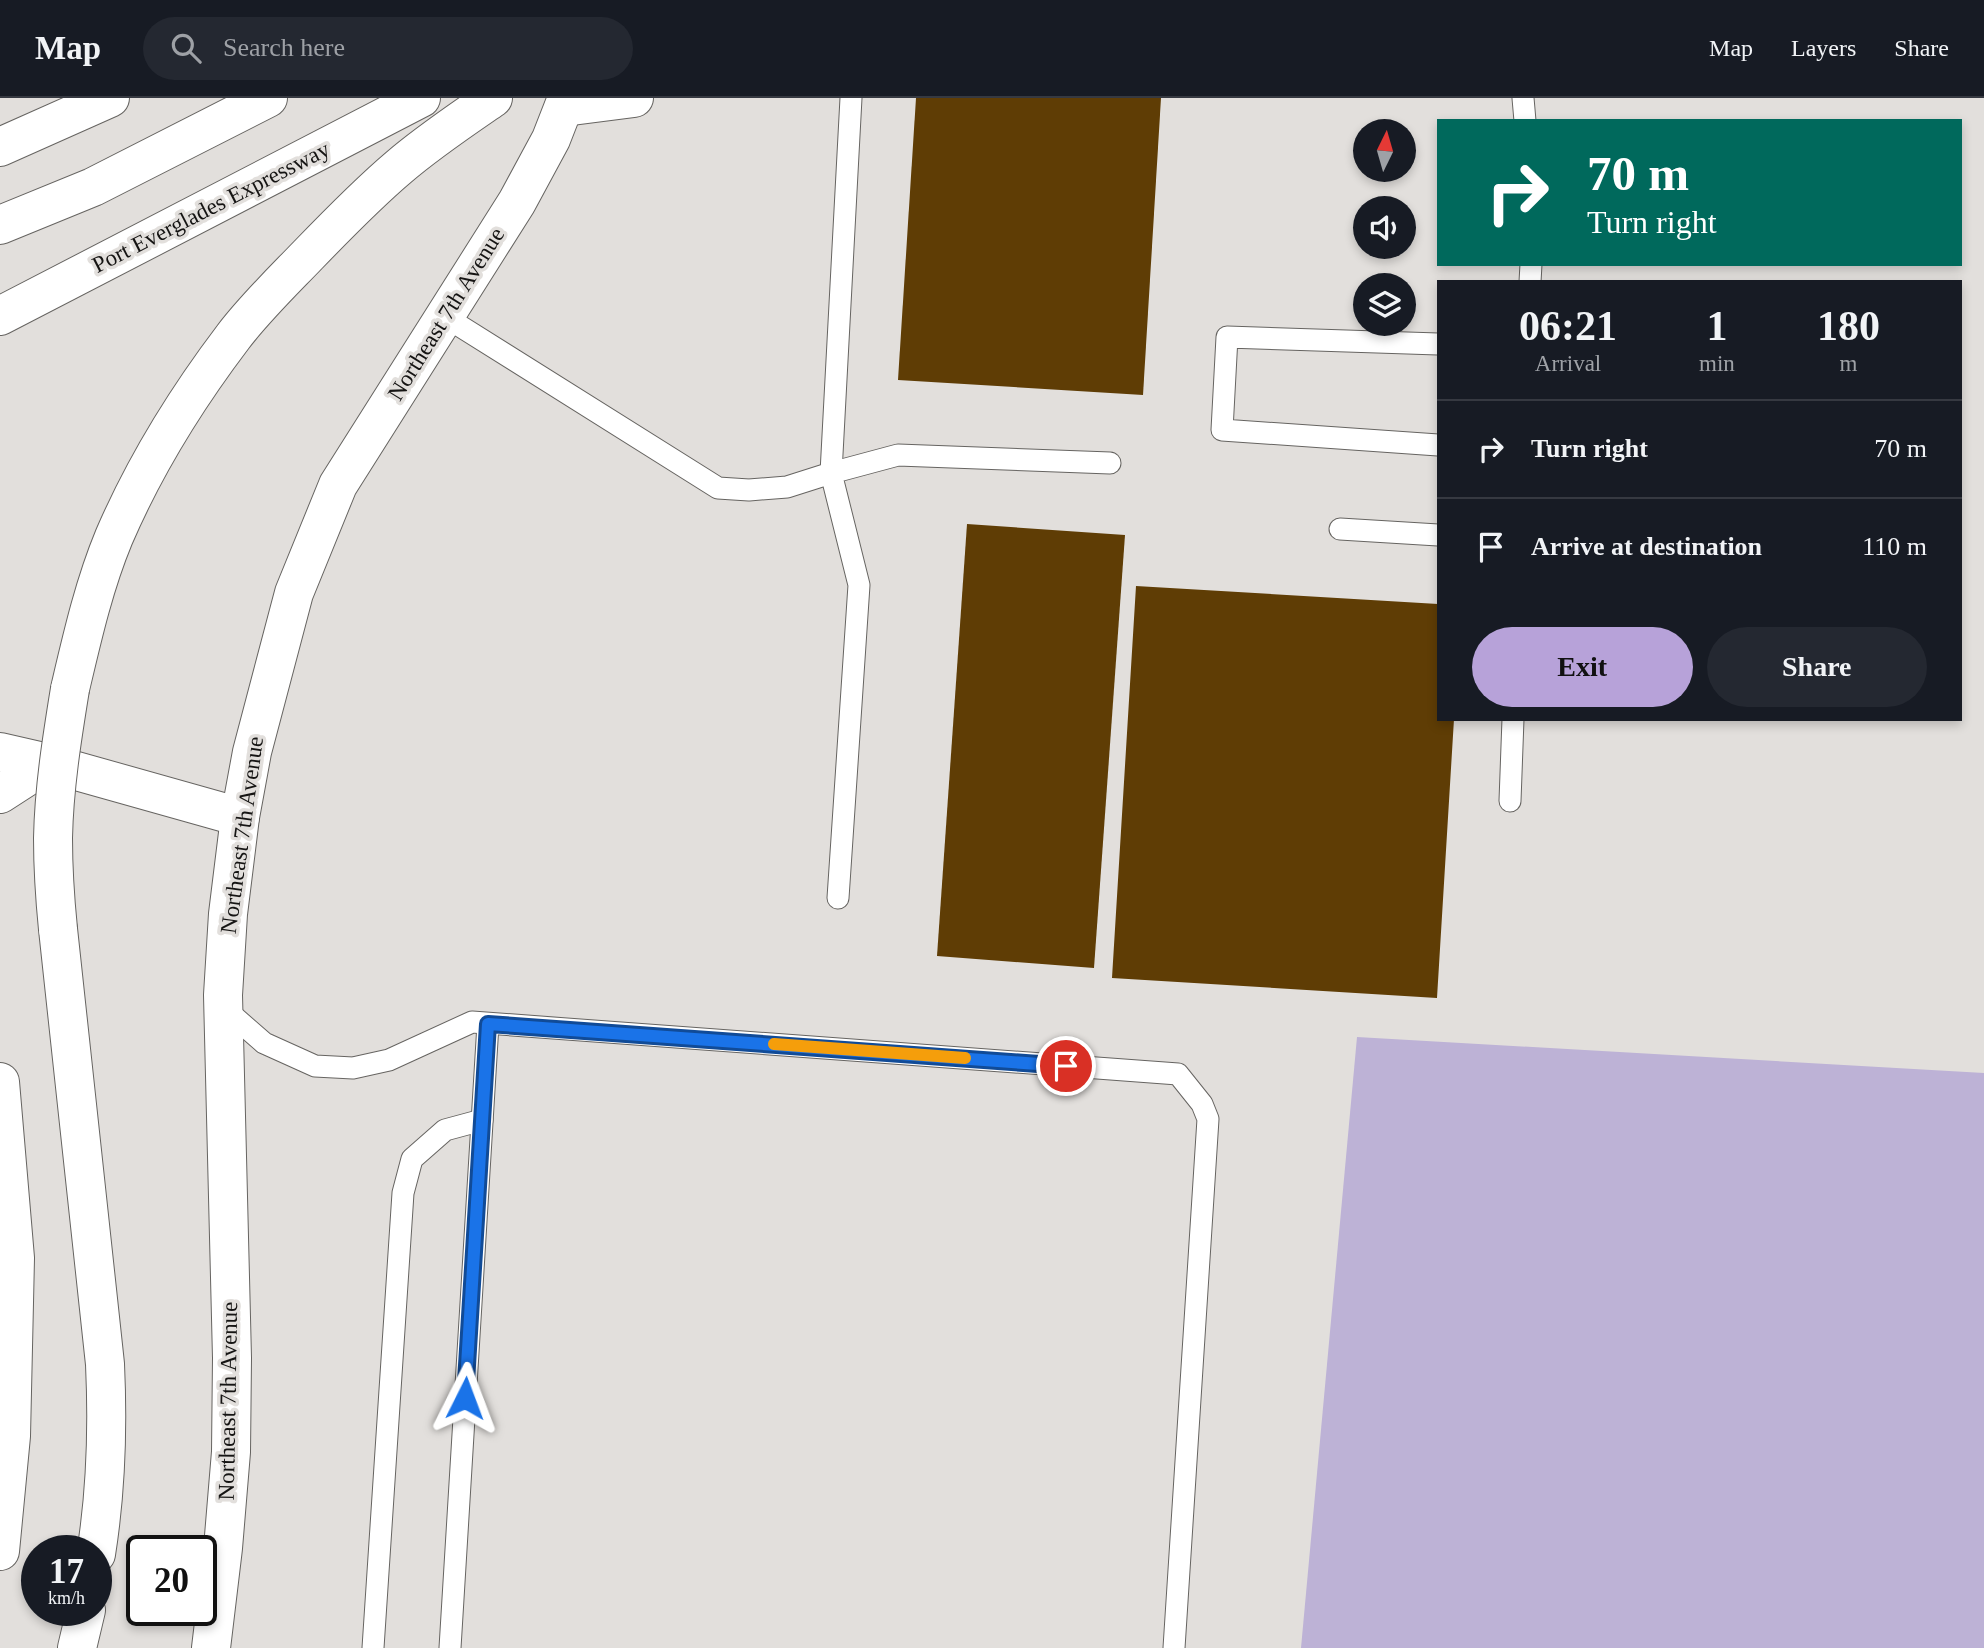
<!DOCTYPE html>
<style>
:root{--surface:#171b24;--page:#242831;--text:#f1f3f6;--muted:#9ea1a6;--line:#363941;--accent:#b7a2d9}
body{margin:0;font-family:"Times New Roman",serif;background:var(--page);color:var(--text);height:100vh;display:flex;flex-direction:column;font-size:26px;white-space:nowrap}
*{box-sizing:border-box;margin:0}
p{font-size:23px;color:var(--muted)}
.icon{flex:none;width:38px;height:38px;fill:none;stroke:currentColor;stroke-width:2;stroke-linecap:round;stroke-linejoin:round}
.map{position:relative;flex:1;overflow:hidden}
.details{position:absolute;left:1437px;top:182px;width:525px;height:441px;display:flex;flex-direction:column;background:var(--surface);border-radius:0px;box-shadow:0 4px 10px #0003}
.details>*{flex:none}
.banner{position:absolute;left:1437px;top:21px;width:525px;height:147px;border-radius:0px;box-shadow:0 4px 10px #0003;background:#00695c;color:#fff;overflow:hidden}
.needle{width:46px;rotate:5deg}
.fabs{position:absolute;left:1353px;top:21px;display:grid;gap:14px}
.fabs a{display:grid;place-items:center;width:63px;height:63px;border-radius:50%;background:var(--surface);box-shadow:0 4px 10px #0003;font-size:35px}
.speed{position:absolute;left:21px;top:1437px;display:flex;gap:14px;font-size:35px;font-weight:700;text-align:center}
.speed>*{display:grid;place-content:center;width:91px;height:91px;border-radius:50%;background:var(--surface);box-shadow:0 4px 10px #0003;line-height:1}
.speed small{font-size:18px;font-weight:400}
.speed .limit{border:4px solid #111;border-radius:10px;background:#fff;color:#111}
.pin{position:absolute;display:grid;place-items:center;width:60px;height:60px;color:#fff;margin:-30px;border:4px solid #fff;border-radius:50%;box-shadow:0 2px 7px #0007}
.me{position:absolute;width:77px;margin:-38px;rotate:3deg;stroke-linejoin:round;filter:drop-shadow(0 0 5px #0008)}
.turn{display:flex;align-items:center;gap:24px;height:147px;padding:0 35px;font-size:32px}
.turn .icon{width:91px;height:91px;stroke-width:2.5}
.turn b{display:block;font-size:49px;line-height:60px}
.eta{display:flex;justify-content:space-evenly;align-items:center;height:119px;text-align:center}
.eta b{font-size:42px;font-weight:700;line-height:49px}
.cta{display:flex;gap:14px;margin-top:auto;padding:14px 35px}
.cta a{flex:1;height:80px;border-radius:42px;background:var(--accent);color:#111;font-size:28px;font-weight:700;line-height:80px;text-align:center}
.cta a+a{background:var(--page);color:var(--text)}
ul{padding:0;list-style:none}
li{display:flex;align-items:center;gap:21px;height:98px;padding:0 35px;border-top:2px solid var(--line)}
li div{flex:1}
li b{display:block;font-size:26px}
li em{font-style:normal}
header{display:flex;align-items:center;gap:42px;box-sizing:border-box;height:98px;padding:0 35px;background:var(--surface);border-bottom:2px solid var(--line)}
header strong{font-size:33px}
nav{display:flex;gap:38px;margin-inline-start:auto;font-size:24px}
.search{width:490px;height:63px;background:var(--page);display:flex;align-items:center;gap:18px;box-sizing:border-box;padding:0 24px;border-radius:38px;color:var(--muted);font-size:26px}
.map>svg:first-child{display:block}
.green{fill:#bdb2d6}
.building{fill:#5f3d05}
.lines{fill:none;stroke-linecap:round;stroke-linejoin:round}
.service-casing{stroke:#666461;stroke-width:23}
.tertiary-casing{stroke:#666461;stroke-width:40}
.motorway-casing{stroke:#666461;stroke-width:40}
.service{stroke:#fff;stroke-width:21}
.tertiary{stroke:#fff;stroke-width:38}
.motorway{stroke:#fff;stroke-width:38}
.motorway-bridge-casing{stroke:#666461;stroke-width:40;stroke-linecap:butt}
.motorway-bridge{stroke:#fff;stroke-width:38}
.route-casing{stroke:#114b97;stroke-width:18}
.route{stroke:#1a73e8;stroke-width:12}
.slow{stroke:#f59e0b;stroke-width:12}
.labels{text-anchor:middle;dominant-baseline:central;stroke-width:7;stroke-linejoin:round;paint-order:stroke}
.street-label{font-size:23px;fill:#151413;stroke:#e2dfdc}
</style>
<header>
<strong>Map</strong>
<div class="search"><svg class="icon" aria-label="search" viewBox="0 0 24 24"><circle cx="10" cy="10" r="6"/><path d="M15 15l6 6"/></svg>Search here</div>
<nav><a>Map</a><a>Layers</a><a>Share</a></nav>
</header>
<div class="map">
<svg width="1984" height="1550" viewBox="0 0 1984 1550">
<rect width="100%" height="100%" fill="#e2dfdc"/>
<polygon class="green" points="1357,939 1984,975 1984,1550 1301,1550"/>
<g class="building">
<polygon points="916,0 1161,0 1143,297 898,282"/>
<polygon points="967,426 1125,437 1094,870 937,858"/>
<polygon points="1136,488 1438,506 1438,621 1454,621 1437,900 1112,880"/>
</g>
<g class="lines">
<defs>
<g id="service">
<polyline points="1523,0 1525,23"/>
<polyline points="1530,184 1531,166"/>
<polyline points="444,218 718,390 749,392 787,389 831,375 851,0"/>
<polyline points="1438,246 1227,239 1222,332 1438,347"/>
<polyline points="1340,431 1438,437"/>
<polyline points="1510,703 1513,621"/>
<polyline points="838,800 859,487 831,375 898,357 1110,365"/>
<polyline points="224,910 264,945 315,968 353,970 389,962 472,924 1178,976 1202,1006 1208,1021 1174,1550"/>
<polyline points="373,1550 403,1095 412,1061 445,1032 482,1022"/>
<polyline points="450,1550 488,926"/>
</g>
<g id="tertiary">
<polyline points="564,9 634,0"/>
<polyline points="0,696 48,665"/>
<polyline points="0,984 15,1160 11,1338 0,1453"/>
<polyline points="211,1550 223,1450 231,1354 232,1260 223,897 228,816 240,719 252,654 294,495 338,387 517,104 551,41 567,0"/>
</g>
<g id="motorway">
<polyline points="0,49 110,0"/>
<polyline points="0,127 93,89 268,0"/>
<polyline points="0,218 421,0"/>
<path d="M 70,591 C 82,540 94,487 114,439 C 145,367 186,301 233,239 C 255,210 282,184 308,157 C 337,127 367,96 399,69 C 428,44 461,22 493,0"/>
<polyline points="0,654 48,665 240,719"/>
<path d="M 58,831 L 105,1266 C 108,1330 106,1393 96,1456"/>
<polyline points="77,1550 86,1512"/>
</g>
</defs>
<use href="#service" class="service-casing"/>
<use href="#tertiary" class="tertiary-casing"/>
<use href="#motorway" class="motorway-casing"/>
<use href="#service" class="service"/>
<use href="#tertiary" class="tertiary"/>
<use href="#motorway" class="motorway"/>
<defs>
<path id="motorway-bridge" d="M 58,831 C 55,801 53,771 53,740 C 54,690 62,640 70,591"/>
</defs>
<use href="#motorway-bridge" class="motorway-bridge-casing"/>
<use href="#motorway-bridge" class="motorway-bridge"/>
</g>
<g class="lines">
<defs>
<polyline id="route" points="465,1300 488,926 1066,968"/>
</defs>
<use href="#route" class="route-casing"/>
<use href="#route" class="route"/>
<polyline class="slow" points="774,946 965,960"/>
</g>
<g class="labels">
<g class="street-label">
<text transform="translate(211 109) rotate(-27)">Port Everglades Expressway</text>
<text transform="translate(446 216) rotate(-58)">Northeast 7th Avenue</text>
<text transform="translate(242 737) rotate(-82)">Northeast 7th Avenue</text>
<text transform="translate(228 1303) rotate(-89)">Northeast 7th Avenue</text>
</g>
</g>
</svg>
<div class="fabs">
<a><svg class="needle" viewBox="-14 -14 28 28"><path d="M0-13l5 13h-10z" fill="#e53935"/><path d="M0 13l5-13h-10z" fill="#9ea1a6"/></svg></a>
<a><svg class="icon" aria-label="sound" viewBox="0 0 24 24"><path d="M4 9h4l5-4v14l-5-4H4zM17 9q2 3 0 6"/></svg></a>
<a><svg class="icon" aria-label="layers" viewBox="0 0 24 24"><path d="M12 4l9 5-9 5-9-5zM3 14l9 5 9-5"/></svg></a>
</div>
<div class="speed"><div>17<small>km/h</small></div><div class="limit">20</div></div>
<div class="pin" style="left:1066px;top:968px;background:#d93025"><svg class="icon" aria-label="arrive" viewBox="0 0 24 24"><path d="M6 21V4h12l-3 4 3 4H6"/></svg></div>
<svg class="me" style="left:465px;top:1300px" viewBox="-20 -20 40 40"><path d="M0-17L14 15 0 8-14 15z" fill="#1a73e8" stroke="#fff" stroke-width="4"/></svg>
<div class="banner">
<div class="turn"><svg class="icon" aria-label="right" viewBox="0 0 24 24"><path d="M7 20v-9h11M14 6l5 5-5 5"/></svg><div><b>70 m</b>Turn right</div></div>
</div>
<section class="details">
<div class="eta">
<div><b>06:21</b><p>Arrival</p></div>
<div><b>1</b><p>min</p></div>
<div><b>180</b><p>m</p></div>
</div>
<ul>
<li><svg class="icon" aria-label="right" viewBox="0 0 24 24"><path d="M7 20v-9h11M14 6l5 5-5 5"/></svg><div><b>Turn right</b></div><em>70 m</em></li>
<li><svg class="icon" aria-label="arrive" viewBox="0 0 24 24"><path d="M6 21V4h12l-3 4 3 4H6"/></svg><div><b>Arrive at destination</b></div><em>110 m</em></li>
</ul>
<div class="cta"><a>Exit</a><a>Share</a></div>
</section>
</div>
